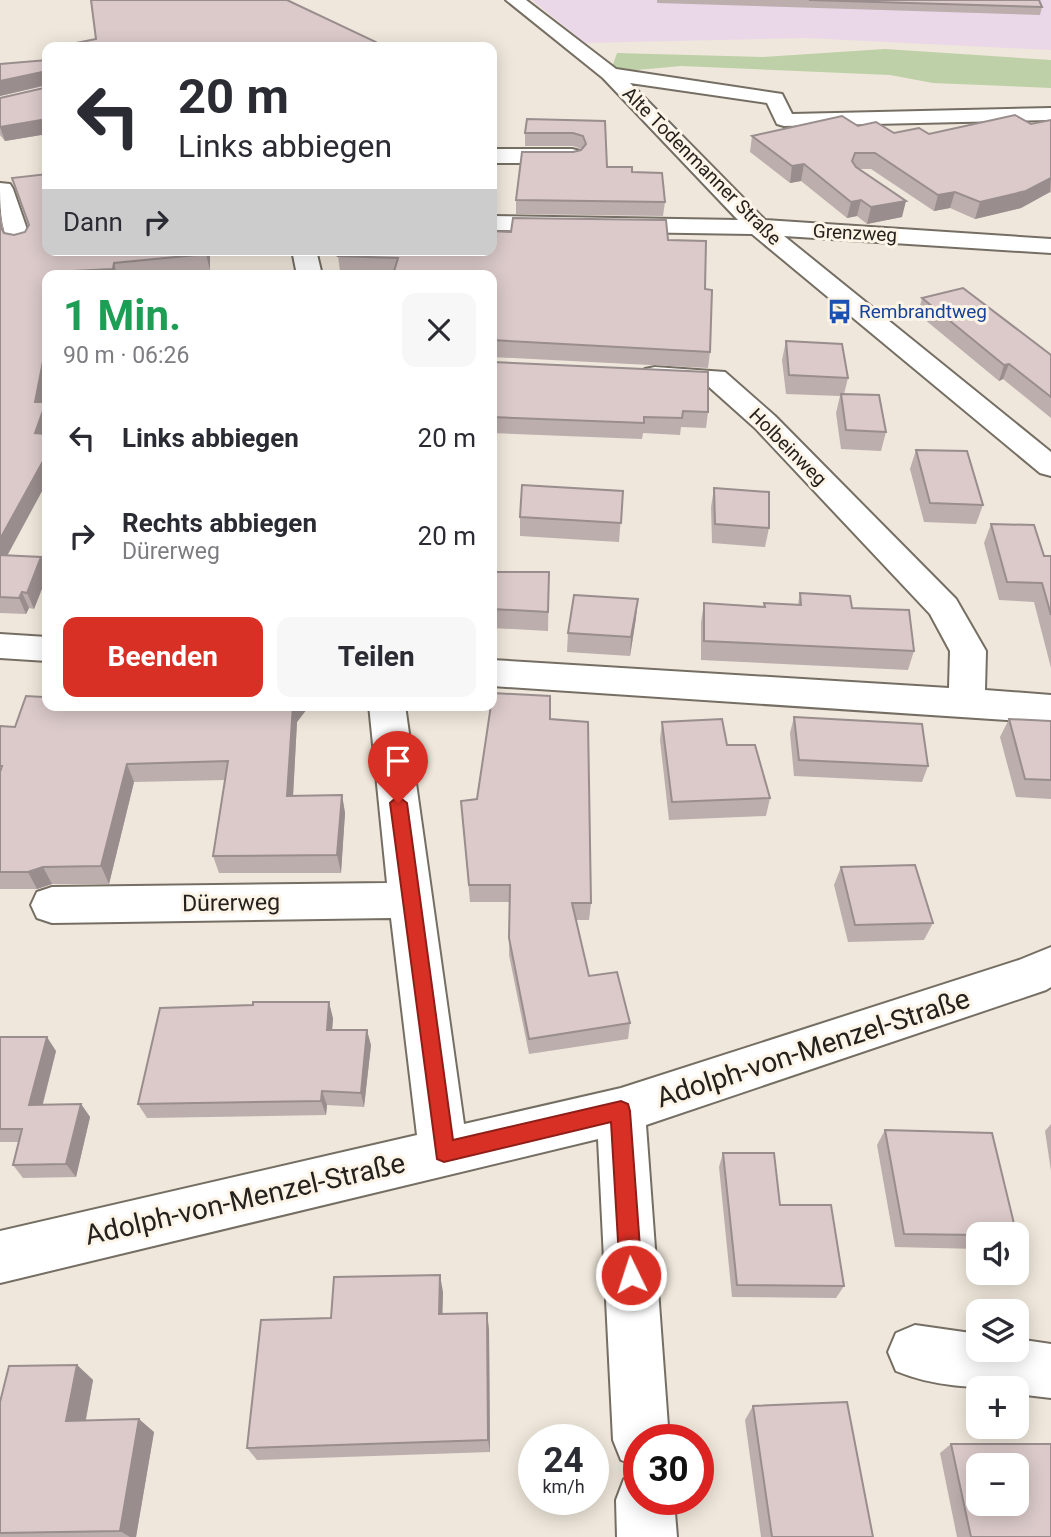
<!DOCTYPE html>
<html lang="de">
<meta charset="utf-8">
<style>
:root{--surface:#fff;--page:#f7f7f7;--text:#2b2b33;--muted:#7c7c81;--accent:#d93025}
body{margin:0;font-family:Roboto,sans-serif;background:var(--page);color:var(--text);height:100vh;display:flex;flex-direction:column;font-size:26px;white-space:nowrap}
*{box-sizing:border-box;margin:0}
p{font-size:23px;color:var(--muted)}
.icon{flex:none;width:38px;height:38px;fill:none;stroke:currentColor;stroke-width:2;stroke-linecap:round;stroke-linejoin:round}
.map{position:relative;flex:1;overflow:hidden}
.panel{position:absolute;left:42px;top:270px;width:455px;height:441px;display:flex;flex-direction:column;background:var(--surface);border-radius:14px;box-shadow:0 4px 18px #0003}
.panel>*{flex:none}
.hud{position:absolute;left:42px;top:42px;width:455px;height:214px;border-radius:14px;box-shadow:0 4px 18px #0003;background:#fff;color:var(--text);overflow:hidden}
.tools{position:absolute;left:966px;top:1222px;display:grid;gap:14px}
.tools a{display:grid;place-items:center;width:63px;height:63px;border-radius:14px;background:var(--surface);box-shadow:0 4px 18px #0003;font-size:35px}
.speed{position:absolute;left:518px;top:1424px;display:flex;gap:14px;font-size:35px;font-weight:700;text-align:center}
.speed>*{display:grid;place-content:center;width:91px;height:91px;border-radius:50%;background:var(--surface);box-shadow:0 4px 18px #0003;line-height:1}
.speed small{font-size:18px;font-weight:400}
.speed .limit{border:10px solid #d22;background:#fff;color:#111}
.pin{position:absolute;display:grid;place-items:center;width:60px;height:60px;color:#fff;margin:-72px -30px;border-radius:50% 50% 50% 0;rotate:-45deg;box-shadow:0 0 7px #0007}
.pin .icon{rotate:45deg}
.me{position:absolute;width:77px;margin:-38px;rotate:356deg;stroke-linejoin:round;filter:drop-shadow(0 0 5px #0008)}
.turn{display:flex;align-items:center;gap:24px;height:147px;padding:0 21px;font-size:32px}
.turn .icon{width:91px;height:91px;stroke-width:2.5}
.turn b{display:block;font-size:49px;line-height:60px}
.then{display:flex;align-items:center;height:66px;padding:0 21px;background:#0003;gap:14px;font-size:26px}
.round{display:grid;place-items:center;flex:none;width:74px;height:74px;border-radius:14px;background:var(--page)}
.headline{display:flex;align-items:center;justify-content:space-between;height:119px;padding:0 21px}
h1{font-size:42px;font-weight:700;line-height:52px;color:#1e9e55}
.cta{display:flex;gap:14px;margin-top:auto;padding:14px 21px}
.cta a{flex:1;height:80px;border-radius:14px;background:var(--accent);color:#fff;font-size:28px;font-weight:700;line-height:80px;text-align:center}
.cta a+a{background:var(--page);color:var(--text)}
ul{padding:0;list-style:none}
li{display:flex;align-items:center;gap:21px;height:98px;padding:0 21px}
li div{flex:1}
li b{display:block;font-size:26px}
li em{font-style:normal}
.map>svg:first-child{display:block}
.industrial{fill:#ead8e9}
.green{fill:#bed0a7}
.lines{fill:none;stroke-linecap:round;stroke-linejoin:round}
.minor-casing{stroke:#756e63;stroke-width:4}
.minor{fill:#fff;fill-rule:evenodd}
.wall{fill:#bcaead}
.shaded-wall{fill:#998d8d}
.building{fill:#dbcac9;stroke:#998d8d;stroke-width:2;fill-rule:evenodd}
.route{fill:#d93025;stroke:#8d1f18;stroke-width:2}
.labels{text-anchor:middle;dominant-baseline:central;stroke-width:6;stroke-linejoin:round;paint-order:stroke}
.far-street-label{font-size:19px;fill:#25211d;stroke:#fdf4e8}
.far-transit-label{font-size:19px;fill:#164399;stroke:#fdf4e8;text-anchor:start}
.street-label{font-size:23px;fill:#25211d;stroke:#fdf4e8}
.near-street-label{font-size:28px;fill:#25211d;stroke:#fdf4e8}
</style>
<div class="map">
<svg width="1051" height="1537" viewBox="0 0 1051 1537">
<rect width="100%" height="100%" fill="#efe7db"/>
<polygon class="industrial" points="532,0 1051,0 1051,50 806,38 585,43"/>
<polygon class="green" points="885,49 1051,60 1051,88 933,83 890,75 681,66 626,71 612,67 617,53 763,57"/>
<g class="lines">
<defs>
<g id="minor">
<polygon points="506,0 526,0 616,69 782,94 792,114 1051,108 1051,120 784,126 777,124 767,103 630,83 765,220 1051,239 1051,253 784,236 1051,452 1051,476 1040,473 752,234 492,230 492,216 738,220 603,78"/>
<polygon points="492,149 572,149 580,151 583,156 580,161 572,163 492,163"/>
<path d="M 0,183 L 10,184 L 13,189 L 31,241 L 28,246 L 19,248 L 10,246 C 0,227 0,204 0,183 Z"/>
<polygon points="292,250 316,250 322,275 297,275"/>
<polygon points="655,367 725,372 775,416 956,599 986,651 985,690 1051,695 1051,723 492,686 492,660 949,688 950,651 930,614 755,428 708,386 645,381 641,375 645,369"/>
<polygon points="0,634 47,637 47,661 0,658"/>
<polygon points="369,705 405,705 464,1124 621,1088 1019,960 1051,947 1051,987 1046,990 646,1125 669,1440 639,1440 639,1467 621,1460 613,1440 598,1139 0,1283 0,1231 417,1135 391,918 52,923 37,918 31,905 37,892 52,887 387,883"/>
<path d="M 915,1325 L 978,1334 L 978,1349 L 1017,1349 L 1017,1339 L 1051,1344 L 1051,1398 L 1017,1394 L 1017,1388 C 976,1388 934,1387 896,1371 L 888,1352 L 896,1333 Z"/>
<polygon points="639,1473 639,1500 674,1500 677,1537 617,1537 616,1500 624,1479"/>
</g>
</defs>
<use href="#minor" class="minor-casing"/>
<use href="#minor" class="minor"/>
</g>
<g class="wall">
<polygon points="657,0 1039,0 1042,7 1040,15 657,3"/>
<polygon points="47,60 47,134 5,141 0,135 0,98 44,88 44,86 0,96 0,64"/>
<polygon points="1051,120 1051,193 1050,192 1021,208 975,219 950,208 934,211 871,169 860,169 902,217 867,224 857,216 847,218 801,181 790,183 750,152 752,136 858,126 894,133 929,134 1031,124"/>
<polygon points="605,121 607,167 632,172 665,202 663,216 516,214 516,200 573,152 582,149 573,146 525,146 525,133"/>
<polygon points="0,211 4,233 14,235 25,232 47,250 210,250 210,270 158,275 47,275 47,386 44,402 46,402 47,405 47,432 7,555 41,557 47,572 47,576 34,609 29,608 26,614 0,613"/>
<polygon points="668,240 705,289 710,352 708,368 492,357 492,275 393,274 340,271 338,256"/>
<polygon points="922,298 1051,355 1051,418 1003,379 999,381 918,314"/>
<polygon points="786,341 848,378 844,394 886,432 881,451 841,449 836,413 840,396 786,394 782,360"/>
<polygon points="492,362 708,412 706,428 681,427 680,435 643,433 642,439 492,433"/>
<polygon points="916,450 983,505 976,524 924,522 910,469"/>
<polygon points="714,488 769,528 765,547 712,543 711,507"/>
<polygon points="623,491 619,542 520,536 520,517"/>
<polygon points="991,524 1044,556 1051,556 1051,668 1034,602 999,600 984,543"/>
<polygon points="492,572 549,572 548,631 492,628"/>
<polygon points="800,593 852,608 914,651 908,670 701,660 701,622 704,603 764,606 764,603 798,604"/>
<polygon points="636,618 630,656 567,652 568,633"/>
<polygon points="47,705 310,705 297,722 293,796 342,795 345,813 341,873 219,873 213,856 225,780 134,782 109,884 52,884 37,889 0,889 0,726 15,727"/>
<polygon points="794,717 928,766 922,782 794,776 790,733"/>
<polygon points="550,719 591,903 589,920 576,920 589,976 630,1023 628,1039 529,1054 509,955 510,902 470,902 461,801 477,799"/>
<polygon points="1009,719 1051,721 1051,799 1016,797 1000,737"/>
<polygon points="662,722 727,745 770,798 766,816 669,820 660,740"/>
<polygon points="841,867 933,923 924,940 848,942 834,885"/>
<polygon points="333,1018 332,1030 371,1045 364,1107 327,1105 326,1115 147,1118 138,1104"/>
<polygon points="0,1037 56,1051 43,1104 81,1104 90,1117 76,1177 23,1178 13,1165 19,1142 0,1142"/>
<polygon points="1051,1124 1051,1171 1045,1131"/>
<polygon points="885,1130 992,1133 1017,1236 1017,1237 1017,1234 978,1234 978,1249 895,1247 877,1145"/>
<polygon points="723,1153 780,1205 844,1286 836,1298 732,1297 719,1167"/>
<polygon points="443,1292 442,1314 489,1329 490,1452 257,1460 247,1448 331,1318"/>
<polygon points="77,1365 93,1380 86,1420 154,1432 136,1537 0,1537 0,1402"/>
<polygon points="753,1406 873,1537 761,1537 745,1420"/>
<polygon points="951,1444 1051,1537 957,1537 940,1453"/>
</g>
<g class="shaded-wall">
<polygon points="42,72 46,85 0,96 0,81"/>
<polygon points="47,119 47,134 5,141 0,127"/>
<polygon points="804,164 801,181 790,183 792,166"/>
<polygon points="1051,178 1050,192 1021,208 975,219 980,202"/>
<polygon points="955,192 950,208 934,211 938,195"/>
<polygon points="861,200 857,216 847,218 851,202"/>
<polygon points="906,201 902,217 867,224 871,207"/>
<polygon points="0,211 4,240 0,227"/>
<polygon points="206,250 210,250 210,270 206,254"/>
<polygon points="114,263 117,275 115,275 113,269"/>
<polygon points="47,341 47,386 42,414 46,402 47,432 41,450 35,433 35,402"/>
<polygon points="1009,364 1003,379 999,381 1004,365"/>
<polygon points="47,454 47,482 0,569 0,539"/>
<polygon points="41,557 47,572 47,576 34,609 27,593"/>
<polygon points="22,592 29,608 26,614 19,598"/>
<polygon points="638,599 636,618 630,656 631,637"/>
<polygon points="293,705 310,705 297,722 292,815 287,796"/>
<polygon points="127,764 134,782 109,884 101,866"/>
<polygon points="342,795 345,813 341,873 337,855"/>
<polygon points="43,867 52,884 37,889 28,872"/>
<polygon points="329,1002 333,1018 331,1045 327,1030"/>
<polygon points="367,1030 371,1045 364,1107 361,1093"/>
<polygon points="47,1037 56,1051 39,1118 29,1105"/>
<polygon points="322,1091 327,1105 326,1115 321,1101"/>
<polygon points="81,1104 90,1117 76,1177 66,1164"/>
<polygon points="440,1275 443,1292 442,1330 439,1314"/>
<polygon points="487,1313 489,1329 490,1452 488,1440"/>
<polygon points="77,1365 93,1380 83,1434 66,1421"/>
<polygon points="139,1419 154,1432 136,1537 130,1537 120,1531"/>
</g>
<g class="building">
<polygon points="91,0 287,0 376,42 383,47 56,47 96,39"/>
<polygon points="809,0 1039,0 1042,7"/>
<polygon points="47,60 47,119 0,127 0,98 44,88 46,74 42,72 0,81 0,64"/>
<polygon points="1015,115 1031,124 1051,120 1051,178 1026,191 980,202 955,192 938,195 875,153 855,153 852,161 856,167 906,201 871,207 861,200 851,202 804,164 792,166 752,136 842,116 858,126 876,122 894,133 919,128 929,134"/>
<polygon points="527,119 605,121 607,167 632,167 632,172 662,173 665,202 516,200 522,152 573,152 581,150 586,144 583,136 573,133 525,133"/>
<polygon points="47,174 47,250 206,250 206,254 114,263 113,269 73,271 72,275 47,275 47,341 35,402 46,402 35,433 47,434 47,454 0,539 0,226 4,233 14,235 25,232 29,225 12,178"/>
<polygon points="513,218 666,220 668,240 706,241 705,289 712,290 710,352 492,340 492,275 393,275 398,258 338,256 341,250 492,250 492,231 511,232"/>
<polygon points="963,288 1051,355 1051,397 1009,364 1004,365 922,298"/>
<polygon points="786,341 842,344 848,378 789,375"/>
<polygon points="492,362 708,372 708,412 683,411 682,418 644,417 644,423 492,417"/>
<polygon points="841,394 879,395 886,432 846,430"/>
<polygon points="916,450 967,451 983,505 930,503"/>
<polygon points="522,485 623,491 621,523 520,517"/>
<polygon points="714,488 769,492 769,528 715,524"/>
<polygon points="991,524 1034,525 1044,556 1051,556 1051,615 1042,583 1007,582"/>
<polygon points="0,555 41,557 27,593 22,592 19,598 0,597"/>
<polygon points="492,572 549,572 548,612 492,609"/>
<polygon points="800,593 850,596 852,608 909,610 914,651 704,641 704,603 765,607 764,603 801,605"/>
<polygon points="574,595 638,599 631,637 568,633"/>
<polygon points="47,685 47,705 293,705 287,796 342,795 337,855 213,856 228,761 127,764 101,866 43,867 28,872 0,872 0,772 2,766 0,766 0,726 15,727 26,696 43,697"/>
<polygon points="493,693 550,696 550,719 588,722 591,903 572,903 589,976 617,972 630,1023 529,1039 509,938 510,885 469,885 461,801 477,799 491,705 492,705"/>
<polygon points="794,717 922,724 928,766 799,760"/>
<polygon points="722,719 727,745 755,745 770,798 672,802 662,722"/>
<polygon points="1009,719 1051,721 1051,780 1025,779"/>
<polygon points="915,865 933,923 855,925 841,867"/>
<polygon points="253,1002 329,1002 327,1030 367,1030 361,1093 322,1091 321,1101 138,1104 160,1008 253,1005"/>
<polygon points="0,1037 47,1037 29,1105 81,1104 66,1164 13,1165 22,1129 0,1129"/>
<polygon points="885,1130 992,1133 1017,1236 1017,1234 978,1234 978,1235 904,1234"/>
<polygon points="723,1153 774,1153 780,1205 831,1205 844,1286 737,1285"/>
<polygon points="440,1275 439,1314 487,1313 488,1440 247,1448 261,1320 331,1318 334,1277"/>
<polygon points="77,1365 66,1421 139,1419 120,1531 0,1533 0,1402 9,1366"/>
<polygon points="847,1402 873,1537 772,1537 753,1406"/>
<path d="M 951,1444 L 1051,1444 L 1051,1537 L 971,1537 ZM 978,1465 L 1017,1465 L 1017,1503 L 978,1503 Z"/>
</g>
<polygon class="route" points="398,796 407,803 453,1140 621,1101 628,1104 630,1111 642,1275 639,1283 631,1286 623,1283 620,1275 611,1122 444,1162 437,1159 390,803"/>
<defs>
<symbol id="bus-bare" viewBox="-9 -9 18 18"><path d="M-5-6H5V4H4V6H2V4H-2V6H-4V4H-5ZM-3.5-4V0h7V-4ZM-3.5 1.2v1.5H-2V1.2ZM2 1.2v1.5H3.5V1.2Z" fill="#1a4fb4" stroke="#fdf4e8" stroke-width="2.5" paint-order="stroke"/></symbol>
</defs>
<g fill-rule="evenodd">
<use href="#bus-bare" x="822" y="294" width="35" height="35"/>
</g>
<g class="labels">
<g class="far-street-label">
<text transform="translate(702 166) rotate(45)">Alte Todenmanner Straße</text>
<text transform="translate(855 233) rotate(3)">Grenzweg</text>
<text transform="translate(788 447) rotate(45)">Holbeinweg</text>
</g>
<g class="far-transit-label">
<text x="859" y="311">Rembrandtweg</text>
</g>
<g class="street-label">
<text transform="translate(231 903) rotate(-1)">Dürerweg</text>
</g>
<g class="near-street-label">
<text transform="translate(813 1048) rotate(-18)">Adolph-von-Menzel-Straße</text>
<text transform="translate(245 1199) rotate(-13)">Adolph-von-Menzel-Straße</text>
</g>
</g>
</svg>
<div class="tools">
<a><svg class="icon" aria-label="sound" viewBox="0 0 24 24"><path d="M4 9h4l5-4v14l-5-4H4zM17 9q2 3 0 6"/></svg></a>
<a><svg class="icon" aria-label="layers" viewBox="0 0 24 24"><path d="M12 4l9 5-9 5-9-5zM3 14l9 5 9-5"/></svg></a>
<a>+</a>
<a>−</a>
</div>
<div class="speed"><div>24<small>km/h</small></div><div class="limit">30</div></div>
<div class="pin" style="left:398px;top:803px;background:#d93025"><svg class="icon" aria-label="arrive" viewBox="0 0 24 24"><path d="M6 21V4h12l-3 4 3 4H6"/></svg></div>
<svg class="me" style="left:631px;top:1275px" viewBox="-20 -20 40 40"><circle r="17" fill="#d93025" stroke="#fff" stroke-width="3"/><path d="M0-11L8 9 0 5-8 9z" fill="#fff"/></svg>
<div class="hud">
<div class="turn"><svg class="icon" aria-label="left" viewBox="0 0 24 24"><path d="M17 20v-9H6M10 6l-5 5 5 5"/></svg><div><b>20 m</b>Links abbiegen</div></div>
<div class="then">Dann<svg class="icon" aria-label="right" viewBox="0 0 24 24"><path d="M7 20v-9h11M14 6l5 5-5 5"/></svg></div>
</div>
<section class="panel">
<div class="headline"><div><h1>1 Min.</h1><p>90 m · 06:26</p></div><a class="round"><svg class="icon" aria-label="close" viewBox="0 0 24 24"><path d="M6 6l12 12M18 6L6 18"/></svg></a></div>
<ul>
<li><svg class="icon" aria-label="left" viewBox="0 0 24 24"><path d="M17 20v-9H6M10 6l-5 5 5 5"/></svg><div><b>Links abbiegen</b></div><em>20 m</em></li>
<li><svg class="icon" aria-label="right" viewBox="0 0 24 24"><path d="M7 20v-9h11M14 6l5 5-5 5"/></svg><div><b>Rechts abbiegen</b><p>Dürerweg</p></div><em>20 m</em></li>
</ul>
<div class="cta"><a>Beenden</a><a>Teilen</a></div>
</section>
</div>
